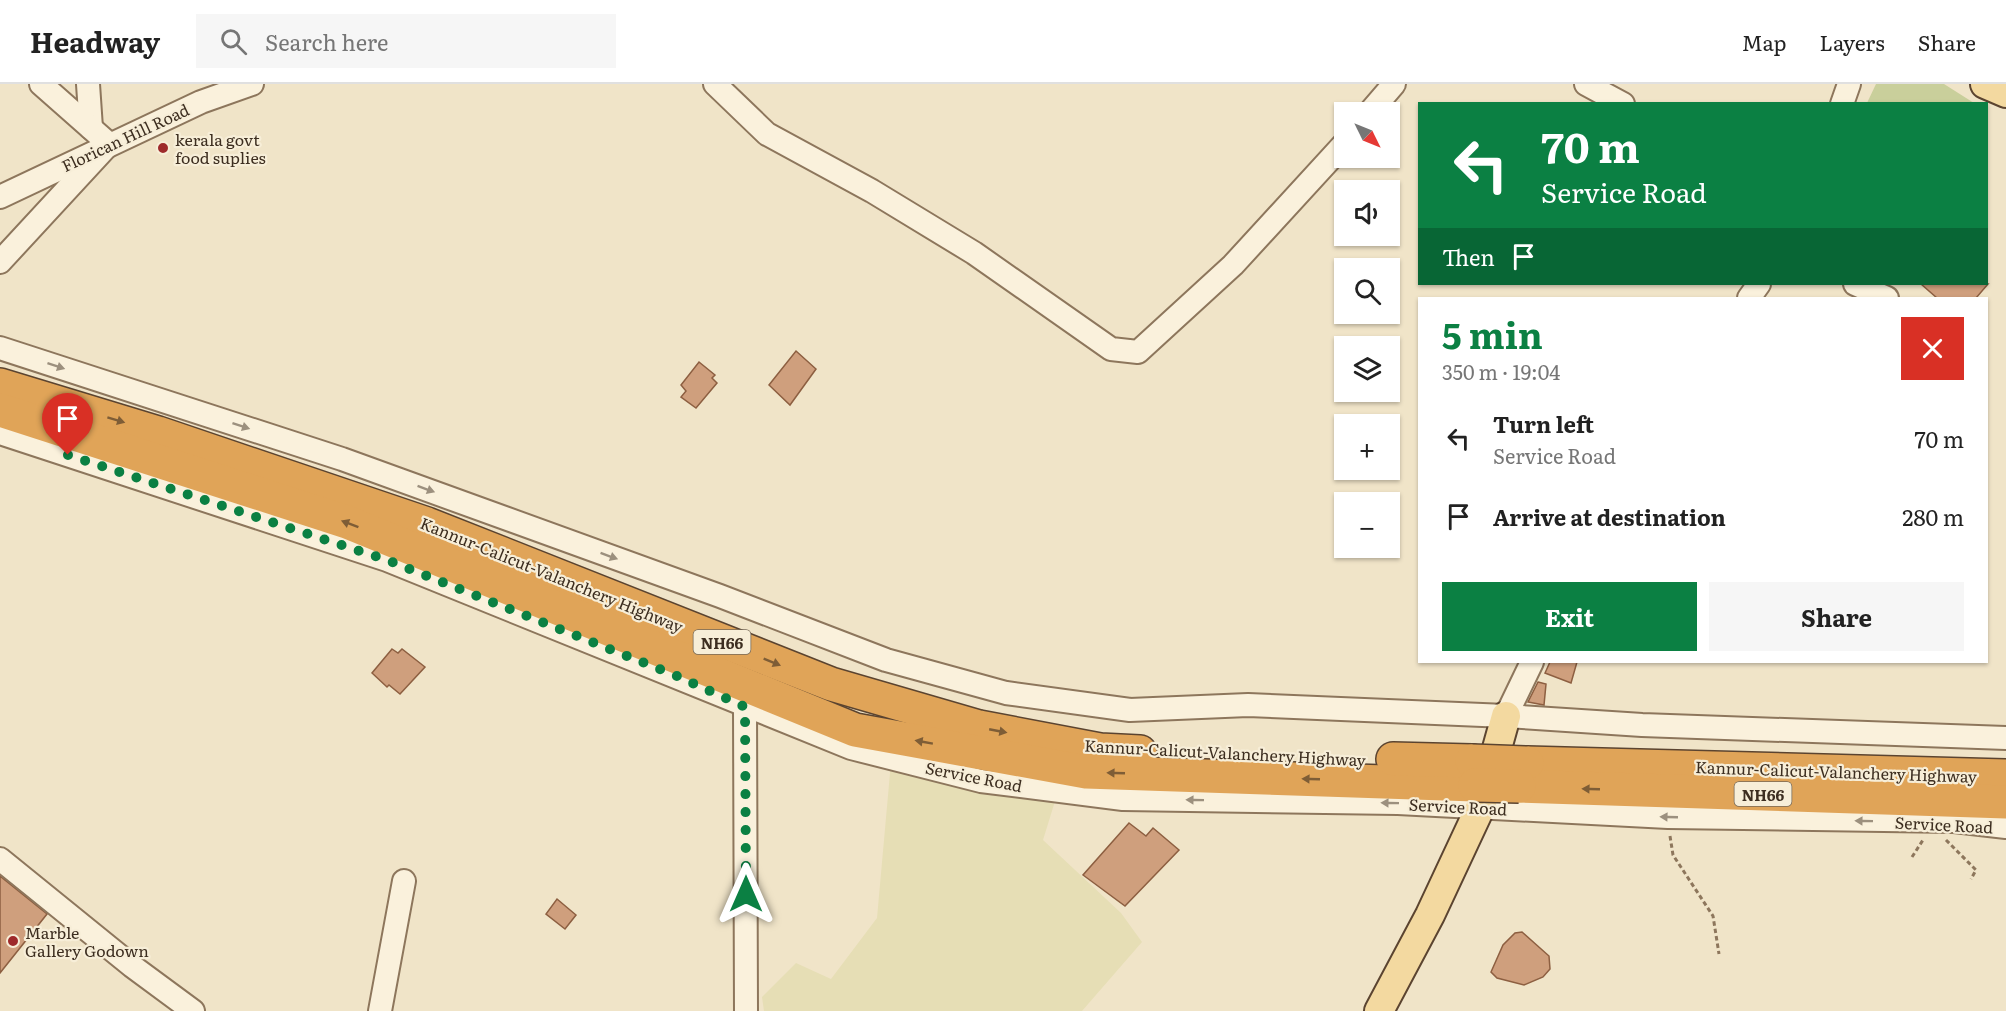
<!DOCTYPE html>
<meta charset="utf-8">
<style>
:root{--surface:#fff;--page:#f6f6f6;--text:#222;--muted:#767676;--line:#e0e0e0;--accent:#0b8043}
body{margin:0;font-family:Literata,serif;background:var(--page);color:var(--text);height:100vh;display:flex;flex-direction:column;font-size:22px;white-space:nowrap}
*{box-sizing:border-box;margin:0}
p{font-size:20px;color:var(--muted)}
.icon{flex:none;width:33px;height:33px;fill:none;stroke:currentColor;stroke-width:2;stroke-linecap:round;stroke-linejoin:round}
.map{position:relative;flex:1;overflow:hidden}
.drawer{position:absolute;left:1418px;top:213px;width:570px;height:366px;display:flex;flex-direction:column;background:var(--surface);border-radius:0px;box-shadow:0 2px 4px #0004}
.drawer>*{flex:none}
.hud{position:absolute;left:1418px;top:18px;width:570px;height:183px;border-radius:0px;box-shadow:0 2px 4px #0004;background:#0b8043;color:#fff;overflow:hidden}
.needle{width:39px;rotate:133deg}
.controls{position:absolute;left:1334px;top:18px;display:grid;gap:12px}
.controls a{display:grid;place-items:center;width:66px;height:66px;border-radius:0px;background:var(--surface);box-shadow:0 2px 4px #0004;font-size:30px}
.pin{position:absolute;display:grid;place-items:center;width:51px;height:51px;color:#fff;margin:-62px -26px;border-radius:50% 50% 50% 0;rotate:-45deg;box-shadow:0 0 6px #0007}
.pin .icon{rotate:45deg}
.me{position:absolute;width:66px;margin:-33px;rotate:0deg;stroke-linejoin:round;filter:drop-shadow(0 0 4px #0008)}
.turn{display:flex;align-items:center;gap:21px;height:126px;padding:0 24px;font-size:27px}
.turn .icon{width:78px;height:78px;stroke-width:2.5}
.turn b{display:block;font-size:42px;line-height:51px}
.then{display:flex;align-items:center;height:57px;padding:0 24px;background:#0003;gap:12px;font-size:22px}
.round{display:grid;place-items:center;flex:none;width:63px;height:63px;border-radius:0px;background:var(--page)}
.head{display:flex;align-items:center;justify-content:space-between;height:102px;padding:0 24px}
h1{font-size:36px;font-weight:700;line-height:45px;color:var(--accent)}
.button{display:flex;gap:12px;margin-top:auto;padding:12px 24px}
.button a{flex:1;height:69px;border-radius:0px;background:var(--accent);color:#fff;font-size:24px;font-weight:700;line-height:69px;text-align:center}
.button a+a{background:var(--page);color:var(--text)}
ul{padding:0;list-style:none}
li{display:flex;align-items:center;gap:18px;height:78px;padding:0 24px}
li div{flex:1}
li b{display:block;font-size:22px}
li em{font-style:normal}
header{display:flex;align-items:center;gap:36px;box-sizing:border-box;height:84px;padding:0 30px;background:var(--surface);border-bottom:2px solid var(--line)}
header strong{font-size:28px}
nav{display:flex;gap:33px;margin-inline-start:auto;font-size:21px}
.search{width:420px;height:54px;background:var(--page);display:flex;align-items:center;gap:15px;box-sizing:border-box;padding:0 21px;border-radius:0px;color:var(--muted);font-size:22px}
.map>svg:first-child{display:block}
.farmland{fill:#e6deb5}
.green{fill:#c9cf9b}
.building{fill:#cf9f7d;stroke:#8d5f41;stroke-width:1.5}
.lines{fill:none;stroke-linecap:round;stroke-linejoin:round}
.minor-casing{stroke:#8d765c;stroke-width:26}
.major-casing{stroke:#5b4430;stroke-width:32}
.highway-casing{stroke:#5b4430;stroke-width:36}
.path{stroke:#8d765c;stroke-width:3;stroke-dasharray:4.5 3;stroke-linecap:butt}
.minor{stroke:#faf1dc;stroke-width:22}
.major{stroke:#f3d9a0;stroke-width:28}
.highway{stroke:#e0a458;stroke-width:33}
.highway-bridge-casing{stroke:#5b4430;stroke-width:36;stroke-linecap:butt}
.highway-bridge{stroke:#e0a458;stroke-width:33}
.oneway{fill:#9c907e}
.oneway2{fill:#7e5d36}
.route{stroke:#0b8043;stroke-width:10;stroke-dasharray:0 18}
.poi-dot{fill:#9e2a2b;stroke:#f7eed8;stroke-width:2}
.labels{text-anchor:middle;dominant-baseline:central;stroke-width:4.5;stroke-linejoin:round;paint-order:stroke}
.shield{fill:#f7eed8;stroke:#756857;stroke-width:1.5}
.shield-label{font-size:15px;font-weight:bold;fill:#3d2e20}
.street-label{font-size:16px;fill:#3d2e20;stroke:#f7eed8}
.poi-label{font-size:16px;fill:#3d2e20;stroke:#f7eed8;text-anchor:start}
</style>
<header>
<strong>Headway</strong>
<div class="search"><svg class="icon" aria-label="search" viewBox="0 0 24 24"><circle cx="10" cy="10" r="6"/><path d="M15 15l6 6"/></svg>Search here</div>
<nav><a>Map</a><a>Layers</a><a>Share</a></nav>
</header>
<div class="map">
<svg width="2006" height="927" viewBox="0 0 2006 927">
<rect width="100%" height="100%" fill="#f0e4c8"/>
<polygon class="farmland" points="891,678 1056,714 1043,756 1121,829 1142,858 1082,927 764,927 762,913 796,879 831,895 877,834"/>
<polygon class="green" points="1876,0 1944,0 1974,19 1867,19"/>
<g class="building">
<polygon points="1921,200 1988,200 1976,214 1937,214"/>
<polygon points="796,267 816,285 790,321 769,301"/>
<polygon points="699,278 715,291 712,294 717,299 696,324 681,313 686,307 681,301"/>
<polygon points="392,565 398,569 402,565 425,583 400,610 389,601 387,603 372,589"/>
<polygon points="1550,578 1577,578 1571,599 1545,589"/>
<polygon points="1538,598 1546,600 1544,621 1528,618"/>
<polygon points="1129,739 1146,752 1153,744 1179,766 1125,822 1083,791"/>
<polygon points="0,792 47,830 0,889"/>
<polygon points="557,815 576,831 565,845 546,830"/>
<polygon points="1522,848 1549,872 1550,885 1543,893 1524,901 1497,894 1491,888 1503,861 1515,849"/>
</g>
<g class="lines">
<defs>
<g id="minor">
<polyline points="88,0 91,44"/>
<polyline points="715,0 767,50 872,107 974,169 1111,265 1138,268 1233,181 1344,60"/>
<polyline points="1586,0 1623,20"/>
<polyline points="1842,20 1849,0"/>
<polyline points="1370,28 1394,0"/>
<polyline points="0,113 201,18 252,0"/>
<polyline points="0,178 109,60 41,0"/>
<polyline points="1855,200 1887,214"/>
<polyline points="1749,214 1759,200"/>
<polyline points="0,264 342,375 720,512 886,576 1006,609 1130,626 1248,621 1506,632 1642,641 2006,654"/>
<polyline points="0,349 387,476 851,664 981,697 1123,715 1398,719 1668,733 1954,737 2006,743"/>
<polyline points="745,623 746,927"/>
<polyline points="1506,632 1532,578"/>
<polyline points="0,775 132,882 193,927"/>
<polyline points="380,927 404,797"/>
</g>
<g id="major">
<polyline points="1985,0 2006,9"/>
<polyline points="1379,927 1430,831 1481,722 1506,632"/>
</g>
<g id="highway">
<polyline points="0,301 158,349 427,440 831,600 979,643 1100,666 1140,668"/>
<polyline points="0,326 347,438 855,646 1086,688 1475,701"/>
<polyline points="1393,675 1472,677"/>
<polyline points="1527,679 2006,692"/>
<polyline points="1519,702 2006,718"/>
</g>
</defs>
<use href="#minor" class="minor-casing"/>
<use href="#major" class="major-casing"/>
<use href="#highway" class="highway-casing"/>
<g class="path">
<polyline points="1670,752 1673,771 1713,832 1719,870"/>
<polyline points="1946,756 1976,786 1971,795"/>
<polyline points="1912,773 1923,756"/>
</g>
<use href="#minor" class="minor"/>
<use href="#major" class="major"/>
<use href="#highway" class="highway"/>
<defs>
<g id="highway-bridge">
<polyline points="1472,677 1527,679"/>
<polyline points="1475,701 1519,702"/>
</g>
</defs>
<use href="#highway-bridge" class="highway-bridge-casing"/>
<use href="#highway-bridge" class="highway-bridge"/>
</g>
<defs><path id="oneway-solid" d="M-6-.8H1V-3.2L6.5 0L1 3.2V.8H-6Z" transform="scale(1.5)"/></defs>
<g class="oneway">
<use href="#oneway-solid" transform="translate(56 282) rotate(18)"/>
<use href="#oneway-solid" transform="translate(241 342) rotate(18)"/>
<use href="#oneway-solid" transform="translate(426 405) rotate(20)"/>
<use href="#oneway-solid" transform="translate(609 472) rotate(20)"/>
<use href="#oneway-solid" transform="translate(1195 716) rotate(-179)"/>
<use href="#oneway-solid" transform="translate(1390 719) rotate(-179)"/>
<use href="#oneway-solid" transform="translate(1669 733) rotate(-178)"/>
<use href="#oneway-solid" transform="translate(1864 737) rotate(-179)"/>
</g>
<g class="oneway2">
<use href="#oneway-solid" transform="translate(116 336) rotate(17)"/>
<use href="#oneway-solid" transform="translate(350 440) rotate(-159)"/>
<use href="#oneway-solid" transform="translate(772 578) rotate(22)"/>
<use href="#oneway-solid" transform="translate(998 647) rotate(11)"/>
<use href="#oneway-solid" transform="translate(924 658) rotate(-170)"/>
<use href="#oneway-solid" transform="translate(1116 689) rotate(-178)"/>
<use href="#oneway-solid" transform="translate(1311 695) rotate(-178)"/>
<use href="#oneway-solid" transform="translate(1591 705) rotate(-178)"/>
</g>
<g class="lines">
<polyline class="route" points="68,371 387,476 677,592 745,623 746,810"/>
</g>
<g class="poi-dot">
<circle cx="163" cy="64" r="6"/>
<circle cx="13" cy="857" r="6"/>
</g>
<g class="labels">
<g class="shield">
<rect x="693.5" y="546" width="57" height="24" rx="4.5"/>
<rect x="1734.5" y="698" width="57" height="24" rx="4.5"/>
</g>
<g class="shield-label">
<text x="722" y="558">NH66</text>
<text x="1763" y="710">NH66</text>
</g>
<g class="street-label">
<text transform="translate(125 53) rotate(-25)">Florican Hill Road</text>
<text transform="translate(552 490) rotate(22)">Kannur-Calicut-Valanchery Highway</text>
<text transform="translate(1225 668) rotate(3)">Kannur-Calicut-Valanchery Highway</text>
<text transform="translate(1836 687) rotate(2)">Kannur-Calicut-Valanchery Highway</text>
<text transform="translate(974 692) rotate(11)">Service Road</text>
<text transform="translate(1458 722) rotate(3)">Service Road</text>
<text transform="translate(1944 740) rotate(3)">Service Road</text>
</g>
<g class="poi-label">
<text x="175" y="55">kerala govt<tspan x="175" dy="18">food suplies</tspan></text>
<text x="25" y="848">Marble<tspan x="25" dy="18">Gallery Godown</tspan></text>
</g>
</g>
</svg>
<div class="controls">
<a><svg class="needle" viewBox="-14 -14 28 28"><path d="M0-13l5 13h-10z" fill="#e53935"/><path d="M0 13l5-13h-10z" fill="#767676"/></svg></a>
<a><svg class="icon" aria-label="sound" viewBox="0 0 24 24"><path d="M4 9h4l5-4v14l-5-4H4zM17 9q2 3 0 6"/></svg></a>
<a><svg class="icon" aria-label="search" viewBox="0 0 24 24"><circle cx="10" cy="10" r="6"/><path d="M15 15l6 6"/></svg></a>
<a><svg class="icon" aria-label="layers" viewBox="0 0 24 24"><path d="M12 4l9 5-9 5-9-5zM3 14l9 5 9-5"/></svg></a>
<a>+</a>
<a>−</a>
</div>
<div class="pin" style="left:68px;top:371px;background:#d93025"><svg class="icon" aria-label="arrive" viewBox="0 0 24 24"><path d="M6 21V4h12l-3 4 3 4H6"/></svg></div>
<svg class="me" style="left:746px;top:810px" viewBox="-20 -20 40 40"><path d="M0-17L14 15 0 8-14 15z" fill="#0b8043" stroke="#fff" stroke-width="4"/></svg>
<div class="hud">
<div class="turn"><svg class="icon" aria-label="left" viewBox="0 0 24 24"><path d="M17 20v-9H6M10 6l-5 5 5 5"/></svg><div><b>70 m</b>Service Road</div></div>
<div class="then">Then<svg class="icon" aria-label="arrive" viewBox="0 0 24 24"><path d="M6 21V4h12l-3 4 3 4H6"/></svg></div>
</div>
<section class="drawer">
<div class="head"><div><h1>5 min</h1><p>350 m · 19:04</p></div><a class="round" style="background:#d93025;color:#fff"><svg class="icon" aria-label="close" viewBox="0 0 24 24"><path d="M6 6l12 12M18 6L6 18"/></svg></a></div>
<ul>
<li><svg class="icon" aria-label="left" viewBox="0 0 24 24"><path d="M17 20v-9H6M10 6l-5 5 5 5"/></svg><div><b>Turn left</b><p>Service Road</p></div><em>70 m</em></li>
<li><svg class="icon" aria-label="arrive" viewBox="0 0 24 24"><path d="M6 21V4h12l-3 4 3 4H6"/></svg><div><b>Arrive at destination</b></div><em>280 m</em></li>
</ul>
<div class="button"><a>Exit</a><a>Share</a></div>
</section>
</div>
